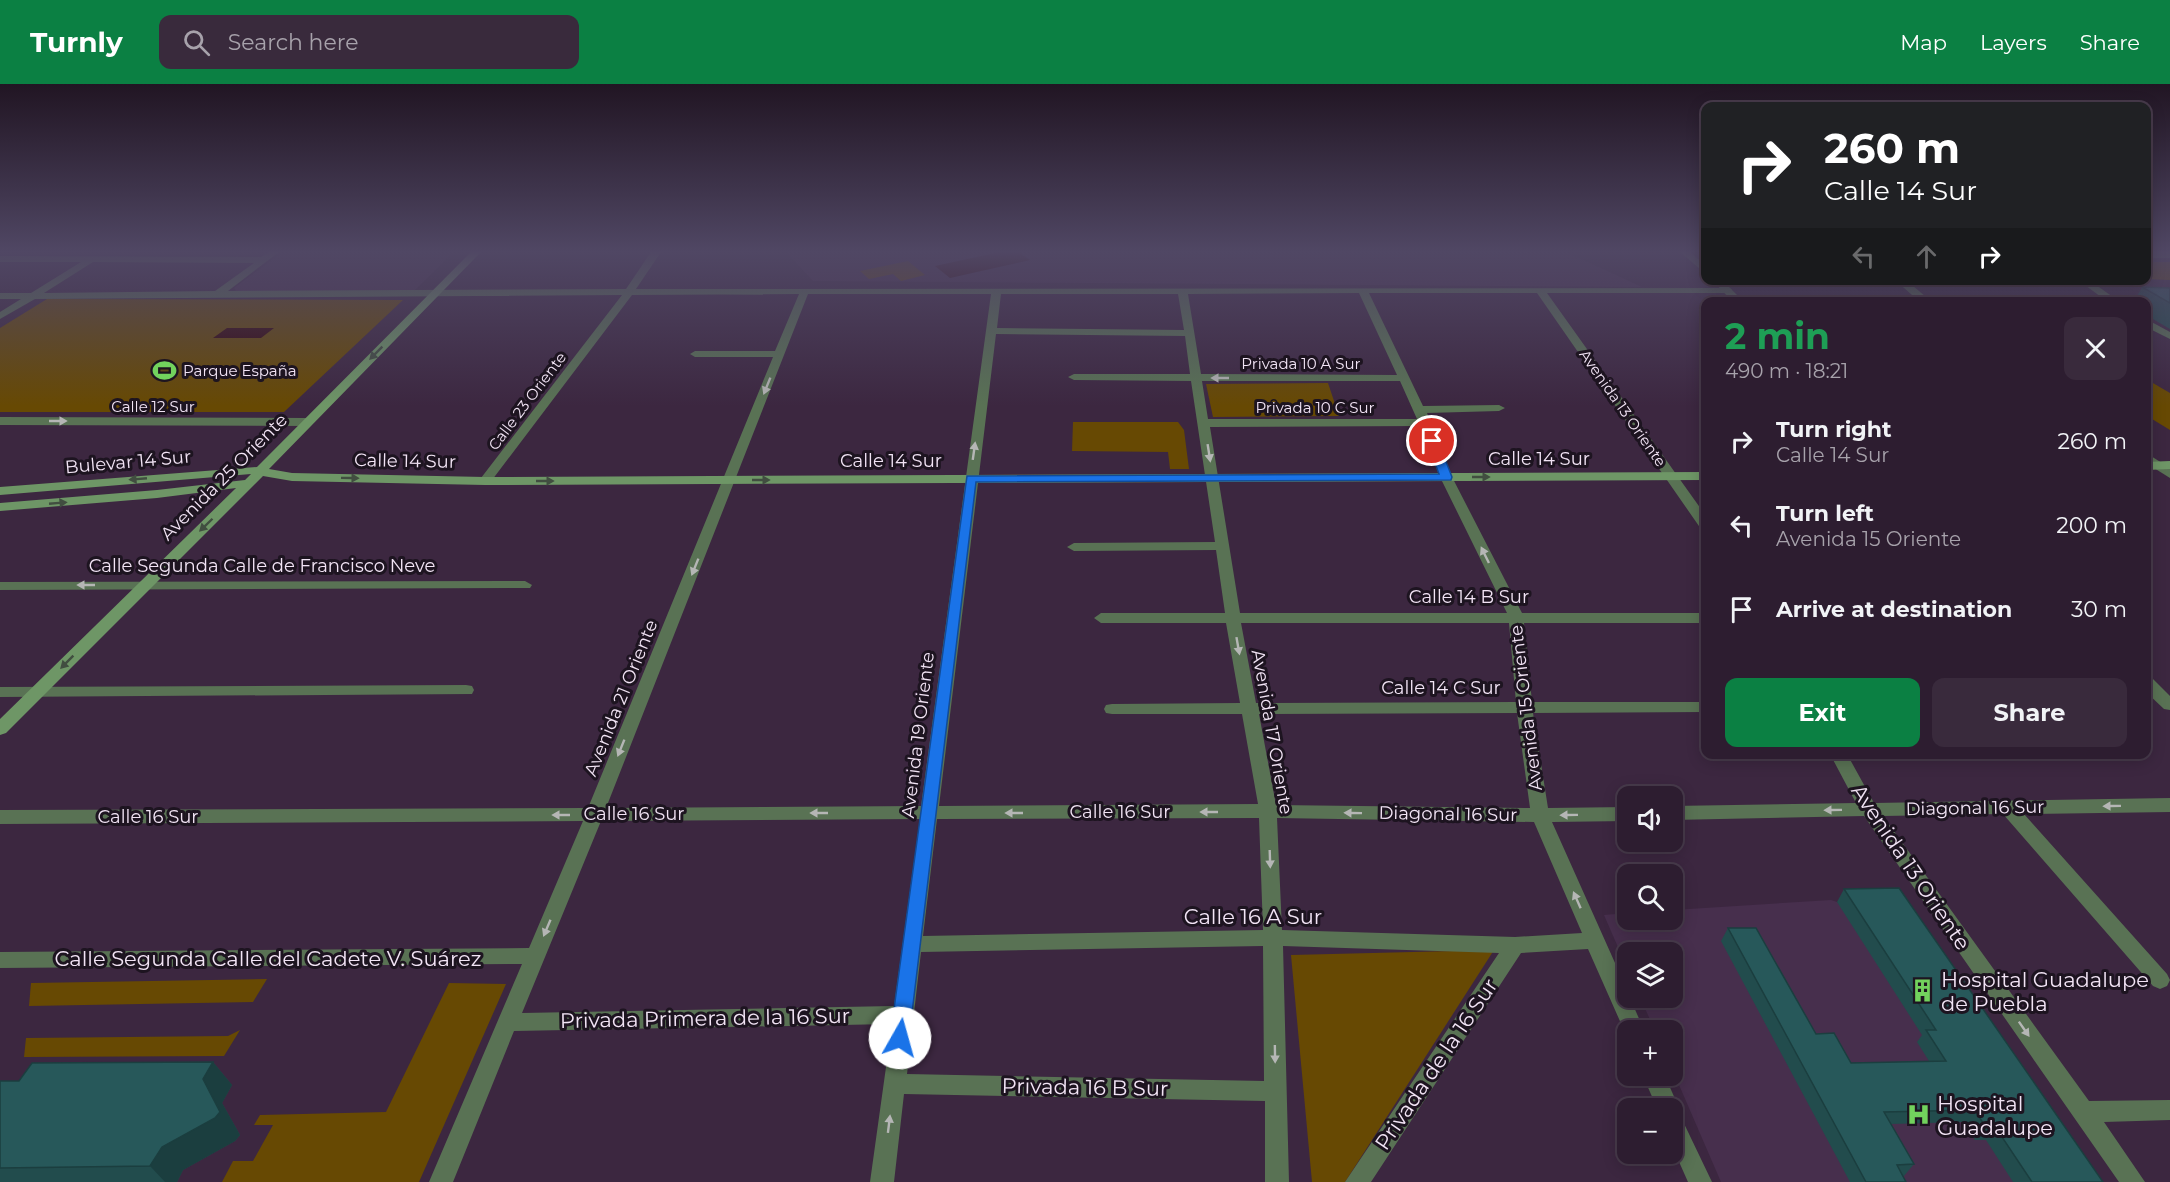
<!DOCTYPE html>
<meta charset="utf-8">
<style>
:root{--surface:#2d1d30;--page:#392a3c;--text:#f1f3f6;--muted:#a7a2ab;--line:#483b4c;--accent:#0b8043}
body{margin:0;font-family:Montserrat,sans-serif;background:var(--page);color:var(--text);height:100vh;display:flex;flex-direction:column;font-size:22px;white-space:nowrap}
*{box-sizing:border-box;margin:0}
p{font-size:20px;color:var(--muted)}
.icon{flex:none;width:33px;height:33px;fill:none;stroke:currentColor;stroke-width:2;stroke-linecap:round;stroke-linejoin:round}
.map{position:relative;flex:1;overflow:hidden}
.details{position:absolute;left:1701px;top:213px;width:450px;height:462px;display:flex;flex-direction:column;background:var(--surface);border-radius:12px;box-shadow:0 3px 15px #0003,0 0 0 2px var(--line)}
.details>*{flex:none}
.guide{position:absolute;left:1701px;top:18px;width:450px;height:183px;border-radius:12px;box-shadow:0 3px 15px #0003,0 0 0 2px var(--line);background:#202124;color:#fff;overflow:hidden}
.buttons{position:absolute;left:1617px;top:702px;display:grid;gap:12px}
.buttons a{display:grid;place-items:center;width:66px;height:66px;border-radius:12px;background:var(--surface);box-shadow:0 3px 15px #0003,0 0 0 2px var(--line);font-size:30px}
.pin{position:absolute;display:grid;place-items:center;width:51px;height:51px;color:#fff;margin:-26px;border:3px solid #fff;border-radius:50%;box-shadow:0 2px 6px #0007}
.me{position:absolute;width:66px;margin:-33px;rotate:7deg;stroke-linejoin:round;filter:drop-shadow(0 0 4px #0008)}
.turn{display:flex;align-items:center;gap:21px;height:126px;padding:0 24px;font-size:27px}
.turn .icon{width:78px;height:78px;stroke-width:2.5}
.turn b{display:block;font-size:42px;line-height:51px}
.lanes{display:flex;align-items:center;height:57px;padding:0 24px;background:#0003;justify-content:center;gap:30px;direction:ltr}
.lanes .off{opacity:.35}
.round{display:grid;place-items:center;flex:none;width:63px;height:63px;border-radius:12px;background:var(--page)}
.summary{display:flex;align-items:center;justify-content:space-between;height:102px;padding:0 24px}
h1{font-size:36px;font-weight:700;line-height:45px;color:#1e9e55}
.cta{display:flex;gap:12px;margin-top:auto;padding:12px 24px}
.cta a{flex:1;height:69px;border-radius:12px;background:var(--accent);color:#fff;font-size:24px;font-weight:700;line-height:69px;text-align:center}
.cta a+a{background:var(--page);color:var(--text)}
ul{padding:0;list-style:none}
li{display:flex;align-items:center;gap:18px;height:84px;padding:0 24px}
li div{flex:1}
li b{display:block;font-size:22px}
li em{font-style:normal}
header{display:flex;align-items:center;gap:36px;box-sizing:border-box;height:84px;padding:0 30px;background:var(--accent);color:#fff}
header strong{font-size:28px}
nav{display:flex;gap:33px;margin-inline-start:auto;font-size:21px}
.search{width:420px;height:54px;background:var(--page);display:flex;align-items:center;gap:15px;box-sizing:border-box;padding:0 21px;border-radius:12px;color:var(--muted);font-size:22px}
.map>svg:first-child{display:block}
.built{fill:#472f4d}
.green{fill:#674903}
.water{fill:#320509}
.lines{fill:none;stroke-linecap:round;stroke-linejoin:round}
.minor{fill:#597254;fill-rule:evenodd}
.tertiary{fill:#597254;fill-rule:evenodd}
.secondary{fill:#6e9666;fill-rule:evenodd}
.wall{fill:#224c4d}
.shaded-wall{fill:#1b3e3f}
.building{fill:#27585a;stroke:#1b3e3f;stroke-width:1.5}
.oneway{fill:#414e40}
.oneway2{fill:#b5b6b5}
.route{fill:#1a73e8;stroke:#114b97;stroke-width:1.5}
.labels{text-anchor:middle;dominant-baseline:central;stroke-width:6;stroke-linejoin:round;paint-order:stroke}
.far-street-label{font-size:15px;fill:#f2e4f5;stroke:#1d1420}
.far-poi-label{font-size:15px;fill:#f2e4f5;stroke:#1d1420;text-anchor:start}
.street-label{font-size:18px;fill:#f2e4f5;stroke:#1d1420}
.near-street-label{font-size:21px;fill:#f2e4f5;stroke:#1d1420}
.near-poi-label{font-size:21px;fill:#f2e4f5;stroke:#1d1420;text-anchor:start}
</style>
<header>
<strong>Turnly</strong>
<div class="search"><svg class="icon" aria-label="search" viewBox="0 0 24 24"><circle cx="10" cy="10" r="6"/><path d="M15 15l6 6"/></svg>Search here</div>
<nav><a>Map</a><a>Layers</a><a>Share</a></nav>
</header>
<div class="map">
<svg width="2170" height="1098" viewBox="0 0 2170 1098">
<rect width="100%" height="100%" fill="#3c2740"/>
<g class="built">
<polygon points="283,168 454,168 414,207 236,207 234,204"/>
<polygon points="786,168 1566,168 1642,203 813,197"/>
<polygon points="1831,816 1837,818 2083,1098 1721,1098 1673,987 1672,946 1655,946 1640,914 1672,914 1672,868 1628,868 1627,884 1604,831 1627,829 1628,836 1672,836 1673,826"/>
</g>
<g class="green">
<polygon points="908,177 925,191 901,197 893,190 869,195 860,187"/>
<polygon points="2147,178 2170,178 2170,196 2147,195"/>
<polygon points="2090,211 2100,217 2026,217 2017,212"/>
<polygon points="47,215 403,216 284,328 0,328 0,244"/>
<polygon points="2146,295 2170,309 2170,346 2152,335 2147,335"/>
<polygon points="1328,299 1339,332 1213,333 1206,300"/>
<polygon points="1073,338 1178,338 1184,346 1189,385 1170,385 1168,368 1072,367"/>
<polygon points="1494,866 1345,1098 1312,1098 1291,871"/>
<polygon points="267,895 253,918 29,922 31,899"/>
<polygon points="449,899 506,900 419,1098 222,1098 233,1077 253,1077 273,1041 254,1041 260,1031 386,1028"/>
<polygon points="240,946 224,972 24,973 26,954 228,952"/>
</g>
<g class="water">
<polygon points="1000,168 1018,168 1030,176 950,194 935,182"/>
<polygon points="227,244 274,244 261,254 213,254"/>
</g>
<g class="lines">
<g class="minor">
<path d="M 268,168 L 279,168 L 228,207 L 626,205 L 651,168 L 661,168 L 636,205 L 1730,204 L 1732,206 L 1727,209 L 1547,209 L 1706,432 L 1706,446 L 1701,445 L 1537,209 L 1369,209 L 1423,322 L 1499,321 L 1505,324 L 1499,327 L 1427,329 L 1452,393 L 1522,529 L 1706,529 L 1706,539 L 1524,539 L 1532,618 L 1706,618 L 1706,628 L 1533,629 L 1548,724 L 1628,723 L 1628,737 L 1552,738 L 1628,908 L 1628,914 L 1630,914 L 1644,946 L 1628,946 L 1627,953 L 1588,865 L 1521,869 L 1371,1098 L 1345,1098 L 1499,869 L 1283,862 L 1289,1098 L 1265,1098 L 1265,1017 L 904,1010 L 894,1098 L 870,1098 L 892,940 L 514,947 L 453,1098 L 429,1098 L 522,880 L 0,884 L 0,868 L 529,864 L 583,737 L 0,740 L 0,726 L 588,724 L 773,273 L 695,273 L 690,270 L 695,267 L 775,267 L 799,210 L 632,211 L 489,400 L 485,401 L 479,397 L 481,394 L 622,211 L 35,215 L 0,235 L 0,228 L 21,215 L 0,215 L 0,209 L 31,209 L 81,178 L 0,178 L 0,172 L 261,173 ZM 93,178 L 254,179 L 215,207 L 44,209 ZM 1359,209 L 1397,291 L 1201,290 L 1188,210 ZM 808,210 L 991,210 L 921,722 L 606,724 ZM 1001,210 L 1178,210 L 1184,246 L 997,244 ZM 996,250 L 1185,252 L 1190,290 L 1074,290 L 1068,293 L 1074,296 L 1191,297 L 1215,458 L 1074,459 L 1067,463 L 1074,467 L 1216,466 L 1225,529 L 1101,529 L 1094,534 L 1101,539 L 1226,539 L 1240,619 L 1112,620 L 1106,621 L 1104,625 L 1106,629 L 1112,630 L 1242,630 L 1258,720 L 939,722 ZM 1202,297 L 1400,297 L 1417,335 L 1208,335 ZM 1420,342 L 1440,393 L 1507,529 L 1240,529 L 1210,343 ZM 1241,539 L 1509,539 L 1516,618 L 1256,619 ZM 1517,629 L 1530,724 L 1276,721 L 1259,630 ZM 1259,734 L 1263,846 L 923,852 L 937,735 ZM 1277,734 L 1534,738 L 1582,849 L 1515,853 L 1282,846 ZM 920,735 L 894,922 L 522,929 L 601,737 ZM 1263,862 L 1264,997 L 907,990 L 921,868 Z"/>
<rect x="2146" y="168" width="24" height="6"/>
<polygon points="1895,196 1906,196 1932,218 1920,218"/>
<polygon points="2078,196 2089,196 2120,218 2108,218"/>
<polygon points="1851,212 1859,218 1848,218 1846,215"/>
<polygon points="2146,235 2170,248 2170,255 2146,243"/>
<polygon points="0,333 306,334 312,338 306,342 0,341"/>
<polygon points="2146,369 2170,384 2170,394 2146,379"/>
<polygon points="525,497 532,501 530,504 0,506 0,498"/>
<polygon points="466,601 472,602 474,606 472,610 0,613 0,603"/>
<polygon points="1830,670 1847,670 1874,719 2170,714 2170,728 2024,730 2167,890 2170,896 2167,902 2160,905 2153,902 2003,730 1883,732 2089,1017 2170,1016 2170,1036 2104,1038 2145,1098 2119,1098 1864,732 1672,736 1672,722 1856,719"/>
<polygon points="1643,992 1665,992 1679,1024 1678,1027 1712,1098 1688,1098 1672,1062 1672,1024 1657,1024"/>
</g>
<g class="tertiary">
<polygon points="1680,168 1690,168 1706,182 1706,190"/>
<polygon points="1712,196 1722,196 1744,218 1733,218"/>
<polygon points="2146,593 2152,594 2170,612 2170,626 2164,625 2146,608"/>
</g>
<g class="secondary">
<polygon points="471,168 481,168 269,385 292,389 485,393 1706,388 1706,396 485,401 292,397 263,392 6,649 0,651 0,635 236,404 157,414 0,427 0,419 157,406 245,396 251,390 0,411 0,403 257,383"/>
<polygon points="2170,377 2170,385 2146,386 2146,378"/>
</g>
</g>
<g class="wall">
<polygon points="2142,203 2170,204 2170,245 2146,231 2146,218 2134,218"/>
<polygon points="1844,805 2103,1098 2013,1098 1986,1056 1975,1056 1964,1038 1891,1040 1914,1080 1904,1092 1903,1092 1906,1098 1850,1098 1721,857 1728,844 1816,950 1851,979 1929,977 1917,958 1922,951 1837,818"/>
<polygon points="213,978 232,1001 222,1019 240,1051 235,1057 183,1086 177,1098 0,1098 0,997 19,997"/>
</g>
<polygon class="shaded-wall" points="213,978 232,1001 222,1019 240,1051 235,1057 183,1086 177,1098 165,1098 150,1082"/>
<g class="building">
<polygon points="2142,203 2170,204 2170,219"/>
<polygon points="1899,804 2103,1098 2032,1098 1996,1044 1986,1044 1975,1026 1884,1028 1914,1080 1897,1081 1906,1098 1866,1098 1728,844 1756,844 1816,950 1834,949 1851,979 1946,977 1926,946 1936,946 1844,805"/>
<polygon points="213,978 203,995 220,1028 215,1034 162,1063 150,1082 0,1084 0,997 19,997 32,979"/>
</g>
<defs><path id="oneway-solid" d="M-6-.8H1V-3.2L6.5 0L1 3.2V.8H-6Z" transform="scale(1.5)"/></defs>
<g class="oneway">
<use href="#oneway-solid" transform="translate(376 269) rotate(135)"/>
<use href="#oneway-solid" transform="translate(1481 393)"/>
<use href="#oneway-solid" transform="translate(350 394) rotate(1)"/>
<use href="#oneway-solid" transform="translate(138 395) rotate(175)"/>
<use href="#oneway-solid" transform="translate(761 396)"/>
<use href="#oneway-solid" transform="translate(545 397)"/>
<use href="#oneway-solid" transform="translate(58 419) rotate(-5)"/>
<use href="#oneway-solid" transform="translate(206 441) rotate(136)"/>
<use href="#oneway-solid" transform="translate(67 578) rotate(135)"/>
</g>
<g class="oneway2">
<use href="#oneway-solid" transform="translate(1220 294) rotate(-180)"/>
<use href="#oneway-solid" transform="translate(767 302) rotate(112)"/>
<use href="#oneway-solid" transform="translate(58 337)"/>
<use href="#oneway-solid" transform="translate(974 367) rotate(-82)"/>
<use href="#oneway-solid" transform="translate(1209 369) rotate(81)"/>
<use href="#oneway-solid" transform="translate(1485 471) rotate(-116)"/>
<use href="#oneway-solid" transform="translate(695 483) rotate(112)"/>
<use href="#oneway-solid" transform="translate(86 501) rotate(180)"/>
<use href="#oneway-solid" transform="translate(1238 562) rotate(80)"/>
<use href="#oneway-solid" transform="translate(621 664) rotate(112)"/>
<use href="#oneway-solid" transform="translate(2112 722) rotate(179)"/>
<use href="#oneway-solid" transform="translate(1833 726) rotate(179)"/>
<use href="#oneway-solid" transform="translate(1209 728) rotate(180)"/>
<use href="#oneway-solid" transform="translate(819 729) rotate(180)"/>
<use href="#oneway-solid" transform="translate(1014 729) rotate(180)"/>
<use href="#oneway-solid" transform="translate(1353 729) rotate(-179)"/>
<use href="#oneway-solid" transform="translate(561 731) rotate(180)"/>
<use href="#oneway-solid" transform="translate(1569 731) rotate(179)"/>
<use href="#oneway-solid" transform="translate(1270 775) rotate(88)"/>
<use href="#oneway-solid" transform="translate(1577 816) rotate(-114)"/>
<use href="#oneway-solid" transform="translate(547 844) rotate(113)"/>
<use href="#oneway-solid" transform="translate(2024 945) rotate(55)"/>
<use href="#oneway-solid" transform="translate(1275 970) rotate(89)"/>
<use href="#oneway-solid" transform="translate(889 1040) rotate(-83)"/>
</g>
<linearGradient id="sky" x2="0" y2="1"><stop stop-color="#211523"/><stop offset="0.52" stop-color="#504764"/><stop offset="1" stop-color="#504764" stop-opacity="0"/></linearGradient>
<rect width="2170" height="322" fill="url(#sky)"/>
<polygon class="route" points="1432,353 1438,357 1452,393 1451,396 976,398 909,954 906,960 900,963 893,960 890,954 967,392 1439,390 1427,357"/>
<defs>
<symbol id="stadium-bare" viewBox="-9 -9 18 18"><path d="M0-5a6.5 5 0 1 0 0 10a6.5 5 0 1 0 0-10ZM-3.5-1.8h7v3.6h-7Z" fill="#72d25d" stroke="#1d1420" stroke-width="2.5" paint-order="stroke"/></symbol>
<symbol id="building-bare" viewBox="-9 -9 18 18"><path d="M-4-6H4V6H1V3H-1V6H-4ZM-2.5-4.3h1.7v1.8h-1.7ZM.8-4.3h1.7v1.8H.8ZM-2.5-1h1.7V.8h-1.7ZM.8-1h1.7V.8H.8Z" fill="#72d25d" stroke="#1d1420" stroke-width="2.5" paint-order="stroke"/></symbol>
<symbol id="hospital-bare" viewBox="-9 -9 18 18"><path d="M-5-5h3v3.5h4V-5h3V5h-3V1.5h-4V5h-3Z" fill="#72d25d" stroke="#1d1420" stroke-width="2.5" paint-order="stroke"/></symbol>
</defs>
<g fill-rule="evenodd">
<use href="#stadium-bare" x="148" y="270" width="33" height="33"/>
<use href="#building-bare" x="1906" y="890" width="33" height="33"/>
<use href="#hospital-bare" x="1902" y="1014" width="33" height="33"/>
</g>
<g class="labels">
<g class="far-street-label">
<text x="1301" y="279">Privada 10 A Sur</text>
<text transform="translate(527 317) rotate(-53)">Calle 23 Oriente</text>
<text x="153" y="322">Calle 12 Sur</text>
<text x="1315" y="323">Privada 10 C Sur</text>
<text transform="translate(1623 324) rotate(55)">Avenida 13 Oriente</text>
</g>
<g class="far-poi-label">
<text x="183" y="286">Parque España</text>
</g>
<g class="street-label">
<text x="1539" y="375">Calle 14 Sur</text>
<text transform="translate(405 377) rotate(1)">Calle 14 Sur</text>
<text x="891" y="377">Calle 14 Sur</text>
<text transform="translate(128 378) rotate(-5)">Bulevar 14 Sur</text>
<text transform="translate(224 393) rotate(-45)">Avenida 25 Oriente</text>
<text x="262" y="482">Calle Segunda Calle de Francisco Neve</text>
<text x="1469" y="513">Calle 14 B Sur</text>
<text x="1441" y="604">Calle 14 C Sur</text>
<text transform="translate(621 614) rotate(-68)">Avenida 21 Oriente</text>
<text transform="translate(1526 624) rotate(-97)">Avenida 15 Oriente</text>
<text transform="translate(1272 648) rotate(80)">Avenida 17 Oriente</text>
<text transform="translate(918 651) rotate(-83)">Avenida 19 Oriente</text>
<text transform="translate(1975 724) rotate(-1)">Diagonal 16 Sur</text>
<text x="1120" y="728">Calle 16 Sur</text>
<text x="634" y="730">Calle 16 Sur</text>
<text transform="translate(1448 730) rotate(1)">Diagonal 16 Sur</text>
<text x="148" y="733">Calle 16 Sur</text>
</g>
<g class="near-street-label">
<text transform="translate(1911 783) rotate(56)">Avenida 13 Oriente</text>
<text x="1253" y="832">Calle 16 A Sur</text>
<text x="268" y="874">Calle Segunda Calle del Cadete V. Suárez</text>
<text transform="translate(705 934) rotate(-1)">Privada Primera de la 16 Sur</text>
<text transform="translate(1436 980) rotate(-56)">Privada de la 16 Sur</text>
<text transform="translate(1085 1003) rotate(1)">Privada 16 B Sur</text>
</g>
<g class="near-poi-label">
<text x="1941" y="895">Hospital Guadalupe<tspan x="1941" dy="24">de Puebla</tspan></text>
<text x="1937" y="1019">Hospital<tspan x="1937" dy="24">Guadalupe</tspan></text>
</g>
</g>
</svg>
<div class="buttons">
<a><svg class="icon" aria-label="sound" viewBox="0 0 24 24"><path d="M4 9h4l5-4v14l-5-4H4zM17 9q2 3 0 6"/></svg></a>
<a><svg class="icon" aria-label="search" viewBox="0 0 24 24"><circle cx="10" cy="10" r="6"/><path d="M15 15l6 6"/></svg></a>
<a><svg class="icon" aria-label="layers" viewBox="0 0 24 24"><path d="M12 4l9 5-9 5-9-5zM3 14l9 5 9-5"/></svg></a>
<a>+</a>
<a>−</a>
</div>
<div class="pin" style="left:1432px;top:357px;background:#d93025"><svg class="icon" aria-label="arrive" viewBox="0 0 24 24"><path d="M6 21V4h12l-3 4 3 4H6"/></svg></div>
<svg class="me" style="left:900px;top:954px" viewBox="-20 -20 40 40"><circle r="19" fill="#fff"/><path d="M0-13L10 11 0 6-10 11z" fill="#1a73e8"/></svg>
<div class="guide">
<div class="turn"><svg class="icon" aria-label="right" viewBox="0 0 24 24"><path d="M7 20v-9h11M14 6l5 5-5 5"/></svg><div><b>260 m</b>Calle 14 Sur</div></div>
<div class="lanes"><svg class="icon off" aria-label="left" viewBox="0 0 24 24"><path d="M17 20v-9H6M10 6l-5 5 5 5"/></svg><svg class="icon off" aria-label="ahead" viewBox="0 0 24 24"><path d="M12 20V5M6 11l6-6 6 6"/></svg><svg class="icon" aria-label="right" viewBox="0 0 24 24"><path d="M7 20v-9h11M14 6l5 5-5 5"/></svg></div>
</div>
<section class="details">
<div class="summary"><div><h1>2 min</h1><p>490 m · 18:21</p></div><a class="round"><svg class="icon" aria-label="close" viewBox="0 0 24 24"><path d="M6 6l12 12M18 6L6 18"/></svg></a></div>
<ul>
<li><svg class="icon" aria-label="right" viewBox="0 0 24 24"><path d="M7 20v-9h11M14 6l5 5-5 5"/></svg><div><b>Turn right</b><p>Calle 14 Sur</p></div><em>260 m</em></li>
<li><svg class="icon" aria-label="left" viewBox="0 0 24 24"><path d="M17 20v-9H6M10 6l-5 5 5 5"/></svg><div><b>Turn left</b><p>Avenida 15 Oriente</p></div><em>200 m</em></li>
<li><svg class="icon" aria-label="arrive" viewBox="0 0 24 24"><path d="M6 21V4h12l-3 4 3 4H6"/></svg><div><b>Arrive at destination</b></div><em>30 m</em></li>
</ul>
<div class="cta"><a>Exit</a><a>Share</a></div>
</section>
</div>
